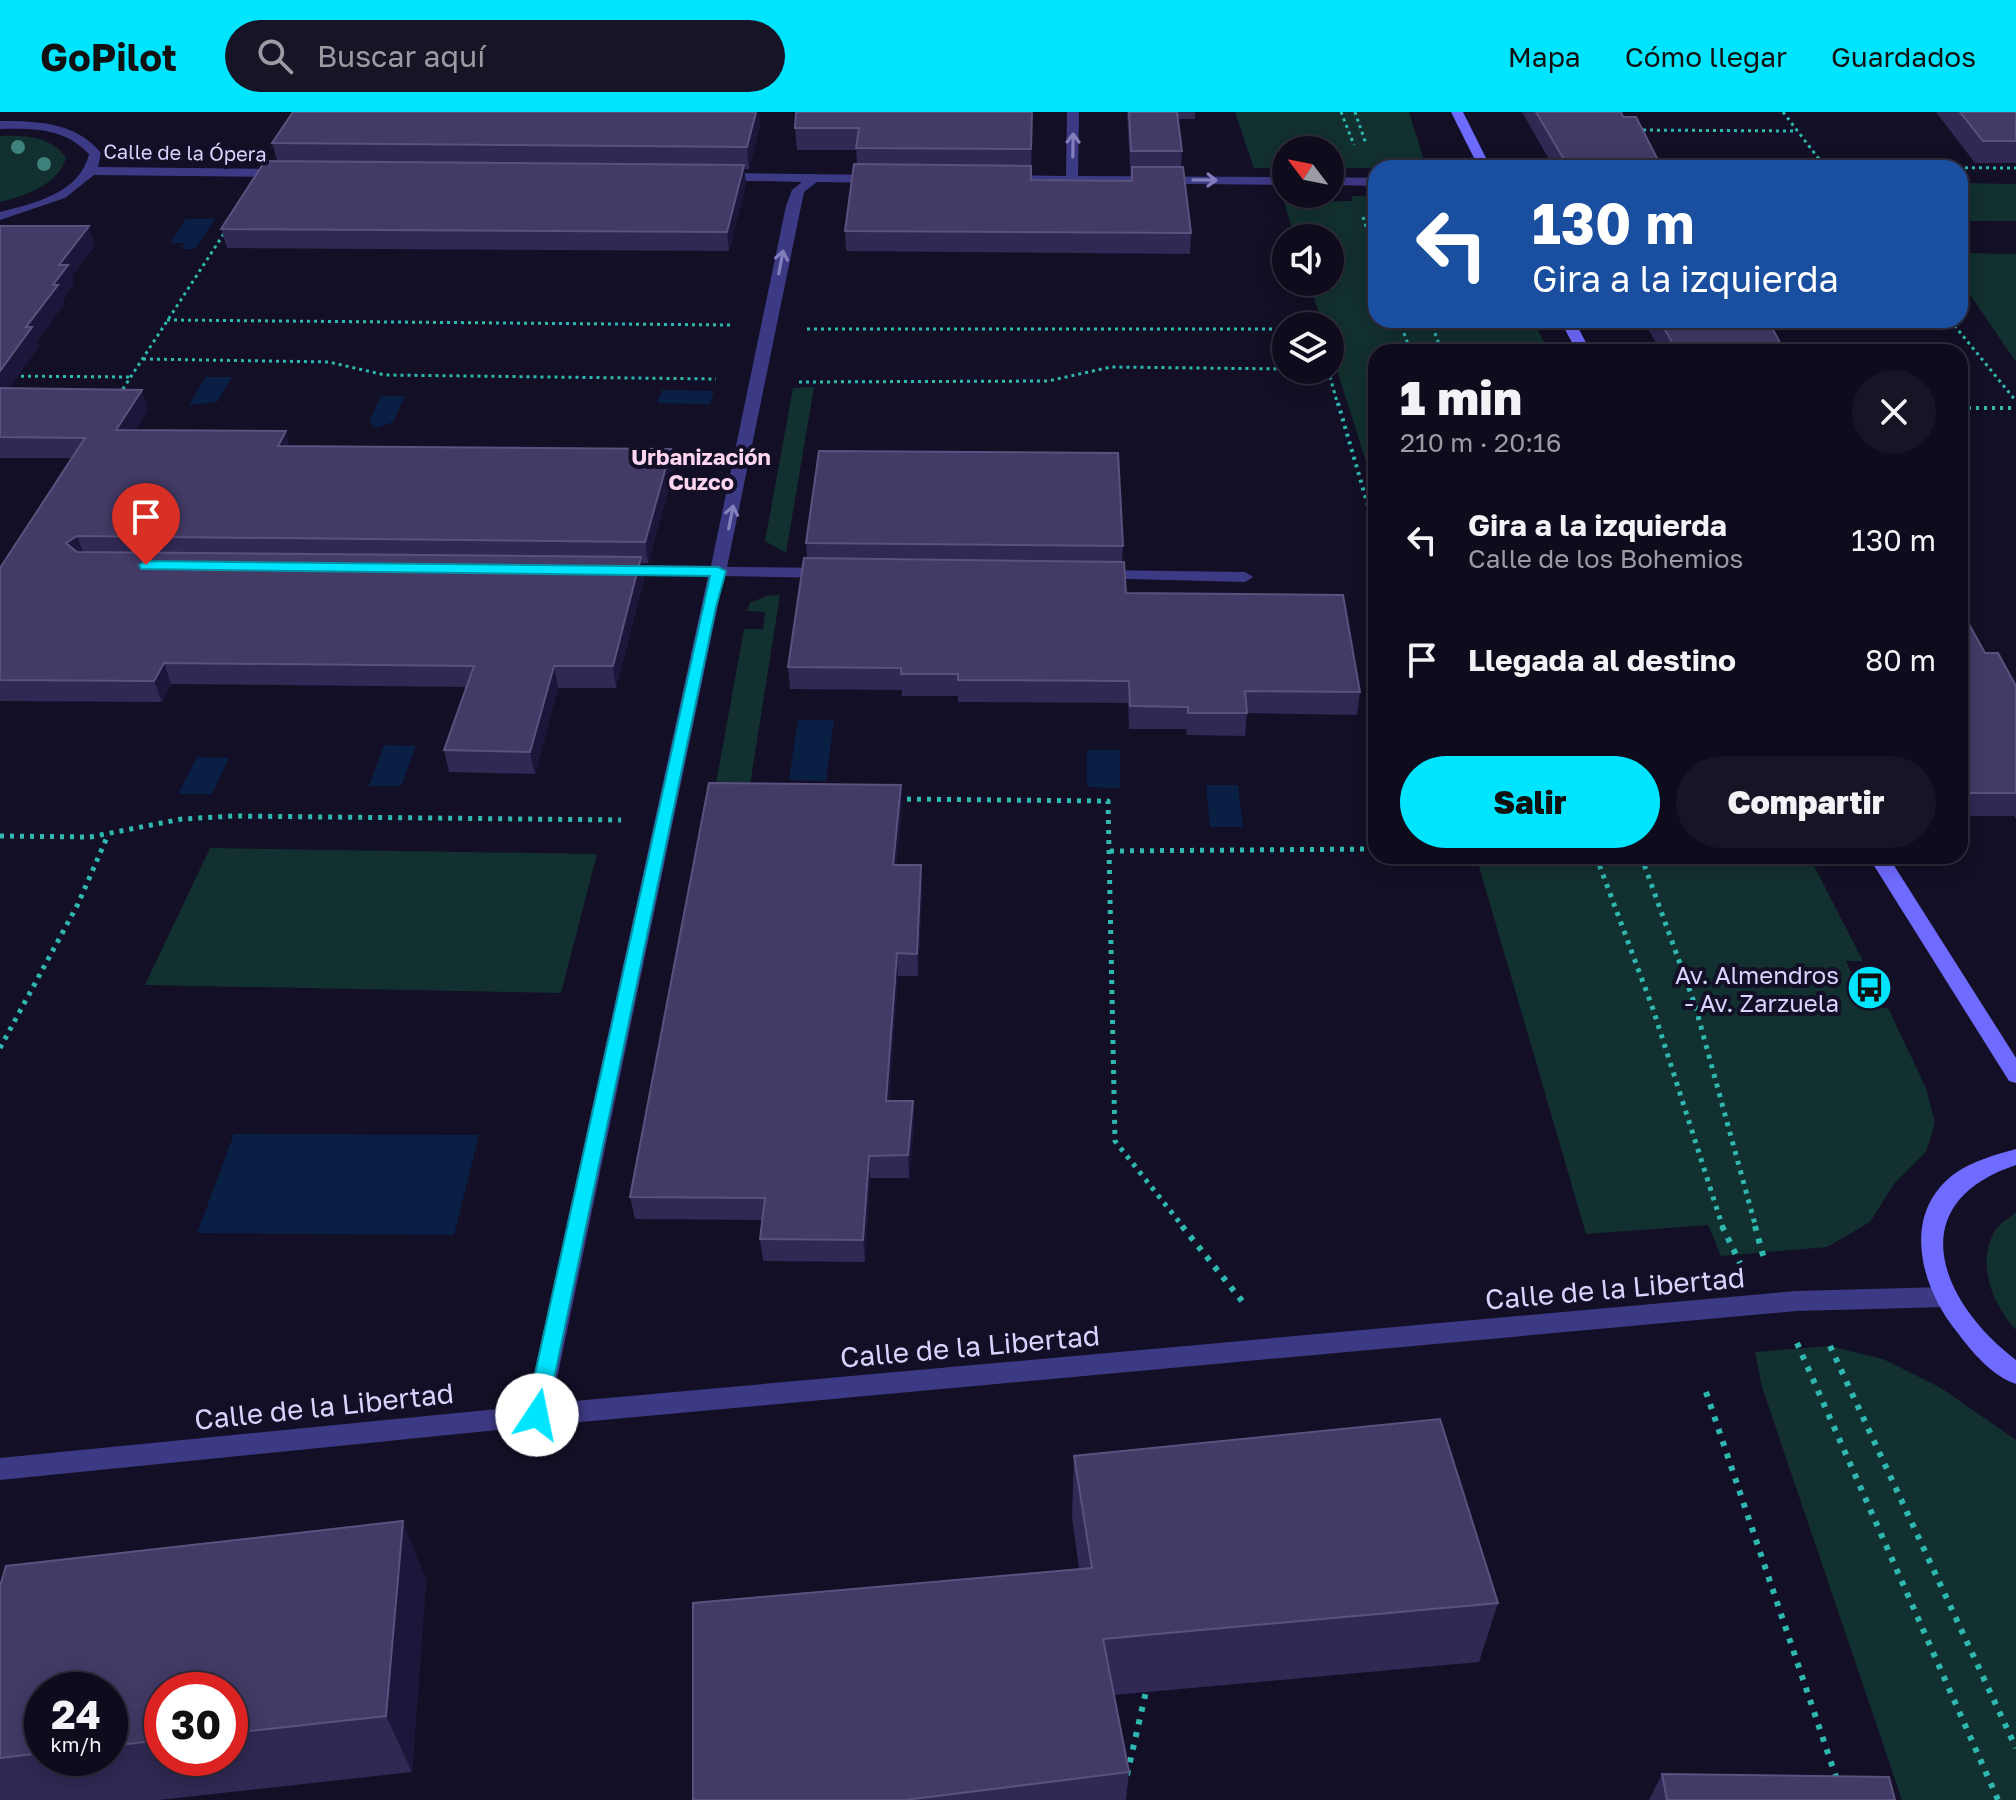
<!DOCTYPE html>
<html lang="es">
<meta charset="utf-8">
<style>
:root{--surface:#0e0b1c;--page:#171425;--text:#f1f3f6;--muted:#9b9ba3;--line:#2e2b3b;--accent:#00e5ff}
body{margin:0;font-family:"Golos Text",sans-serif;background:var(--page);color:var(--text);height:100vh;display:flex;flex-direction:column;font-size:30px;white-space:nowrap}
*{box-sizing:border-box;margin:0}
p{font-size:26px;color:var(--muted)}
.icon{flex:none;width:44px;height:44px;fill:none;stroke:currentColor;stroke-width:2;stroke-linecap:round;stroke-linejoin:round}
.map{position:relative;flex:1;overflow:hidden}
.sheet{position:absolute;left:1368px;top:232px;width:600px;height:520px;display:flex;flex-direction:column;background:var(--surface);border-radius:24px;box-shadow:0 4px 20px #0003,0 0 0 2px var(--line)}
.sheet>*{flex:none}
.hud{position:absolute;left:1368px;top:48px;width:600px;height:168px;border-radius:24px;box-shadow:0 4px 20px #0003,0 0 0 2px var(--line);background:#1a4fa0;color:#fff;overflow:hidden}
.needle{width:52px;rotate:302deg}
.tools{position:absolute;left:1272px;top:24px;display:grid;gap:16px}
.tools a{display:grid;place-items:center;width:72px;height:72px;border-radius:50%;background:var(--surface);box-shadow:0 4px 20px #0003,0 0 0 2px var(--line);font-size:40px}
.speed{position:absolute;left:24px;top:1560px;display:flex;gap:16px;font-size:40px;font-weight:700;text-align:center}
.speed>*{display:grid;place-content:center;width:104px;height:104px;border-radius:50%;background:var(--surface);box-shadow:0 4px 20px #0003,0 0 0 2px var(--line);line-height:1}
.speed small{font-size:20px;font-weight:400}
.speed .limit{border:12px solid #d22;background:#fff;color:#111}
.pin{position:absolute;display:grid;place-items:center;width:68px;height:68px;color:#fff;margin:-82px -34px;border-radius:50% 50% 50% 0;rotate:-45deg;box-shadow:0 0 8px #0007}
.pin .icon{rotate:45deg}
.me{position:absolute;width:88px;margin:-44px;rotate:11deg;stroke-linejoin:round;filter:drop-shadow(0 0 6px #0008)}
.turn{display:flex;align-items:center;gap:28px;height:168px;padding:0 32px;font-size:36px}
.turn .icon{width:104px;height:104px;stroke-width:2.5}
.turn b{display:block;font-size:56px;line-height:68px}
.round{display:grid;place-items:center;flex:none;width:84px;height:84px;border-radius:42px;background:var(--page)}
.head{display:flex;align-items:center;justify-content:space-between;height:136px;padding:0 32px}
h1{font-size:48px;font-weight:800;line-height:60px}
.button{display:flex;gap:16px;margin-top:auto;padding:16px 32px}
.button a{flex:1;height:92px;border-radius:48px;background:var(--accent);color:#111;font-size:32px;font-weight:800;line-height:92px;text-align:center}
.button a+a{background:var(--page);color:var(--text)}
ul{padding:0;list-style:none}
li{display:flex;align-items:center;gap:24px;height:120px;padding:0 32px}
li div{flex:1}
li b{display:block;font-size:30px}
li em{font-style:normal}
header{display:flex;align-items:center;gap:48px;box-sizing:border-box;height:112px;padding:0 40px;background:var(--accent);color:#111}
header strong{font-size:38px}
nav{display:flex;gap:44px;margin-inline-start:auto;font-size:28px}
.search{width:560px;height:72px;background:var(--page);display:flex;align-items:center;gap:20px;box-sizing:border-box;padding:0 28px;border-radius:44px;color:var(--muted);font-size:30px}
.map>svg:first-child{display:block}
.green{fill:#12302f}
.water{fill:#0a1f44}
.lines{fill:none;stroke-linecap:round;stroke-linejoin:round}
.path-far3{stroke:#2fb8b0;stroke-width:3;stroke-dasharray:3 4;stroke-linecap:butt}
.path-far2{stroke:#2fb8b0;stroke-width:4;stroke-dasharray:3 5;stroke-linecap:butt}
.path-far1{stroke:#2fb8b0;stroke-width:5;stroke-dasharray:4 6;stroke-linecap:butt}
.path{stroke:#2fb8b0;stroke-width:6;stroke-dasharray:5 8;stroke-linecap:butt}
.street{fill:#3d3a85;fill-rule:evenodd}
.secondary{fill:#6f6bff;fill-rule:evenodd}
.tree{fill:#3d827b}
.wall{fill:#312854;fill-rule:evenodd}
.shaded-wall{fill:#1d163a}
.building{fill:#433a66;stroke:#5a527e;stroke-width:2}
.oneway{stroke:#837fbc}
.route{fill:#00e5ff;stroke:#0095a6;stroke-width:2}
.labels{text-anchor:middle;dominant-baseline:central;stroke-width:8;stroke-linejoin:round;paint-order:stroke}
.far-street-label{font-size:20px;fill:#d9d4ff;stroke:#130f26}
.far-neighbourhood-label{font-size:22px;font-weight:bold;fill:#ffd6f0;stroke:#130f26}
.poi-label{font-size:24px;fill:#d9d4ff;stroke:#130f26;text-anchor:end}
.near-street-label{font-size:28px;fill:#d9d4ff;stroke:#130f26}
</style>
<header>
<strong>GoPilot</strong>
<div class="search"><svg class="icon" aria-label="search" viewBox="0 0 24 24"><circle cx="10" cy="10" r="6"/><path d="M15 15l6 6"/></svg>Buscar aquí</div>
<nav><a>Mapa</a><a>Cómo llegar</a><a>Guardados</a></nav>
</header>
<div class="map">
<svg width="2016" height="1688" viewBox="0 0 2016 1688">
<rect width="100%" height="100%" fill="#130f26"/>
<g class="green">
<polygon points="1235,0 1409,0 1424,48 1404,56 1330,56 1330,38 1286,38 1286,56 1254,56"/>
<path d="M 0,24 C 24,23 52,24 66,46 C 58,73 25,84 0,90 Z"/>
<polygon points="1960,71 2016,72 2016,109 1960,109"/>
<polygon points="1352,84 1376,84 1376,208 1533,208 1549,240 1376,240 1376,381 1330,236 1330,214 1323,214 1309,170 1330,170 1330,126 1295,126 1284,90 1352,89"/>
<polygon points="1960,141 2016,142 2016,250 1960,168"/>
<polygon points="814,275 786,441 765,429 793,276"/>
<polygon points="780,483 749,679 715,677 744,517 763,517 765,500 747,499 750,491 766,484"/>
<polygon points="210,736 597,742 561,881 145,873"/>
<polygon points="1476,744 1809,744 1863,849 1846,849 1868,896 1888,896 1926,976 1935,1011 1926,1040 1894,1072 1870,1110 1827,1135 1721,1144 1708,1113 1586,1122"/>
<path d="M 2016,1101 L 2016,1218 C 1992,1192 1975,1150 1996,1117 C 2001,1111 2010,1105 2016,1101 Z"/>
<polygon points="1830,1234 1883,1247 1941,1276 2016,1328 2016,1688 1902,1688 1762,1275 1755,1240"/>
</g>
<g class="water">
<polygon points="186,107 215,107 195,137 181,137 185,131 170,131"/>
<polygon points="206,265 232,265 217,290 189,293"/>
<polygon points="662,278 714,279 710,292 657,291"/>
<polygon points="381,284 405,284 393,310 377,316 369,310"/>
<polygon points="798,608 834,608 826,669 789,668"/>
<polygon points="384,633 416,634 401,674 369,674"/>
<polygon points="1087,638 1120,638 1120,676 1087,675"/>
<polygon points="197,645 229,646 212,682 178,682"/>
<polygon points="1206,673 1238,673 1243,715 1210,715"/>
<polygon points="234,1022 479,1023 454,1123 197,1121"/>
</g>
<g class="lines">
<g class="path-far3">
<polyline points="1341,0 1354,33"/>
<polyline points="1355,0 1366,32"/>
<polyline points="1783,0 1825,55"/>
<polyline points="1636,18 1795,19"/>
<polyline points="1825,55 2016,56"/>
<polyline points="1363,105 1376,145"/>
<polyline points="167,208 730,213"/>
<polyline points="1399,208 1411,240"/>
<polyline points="1430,208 1442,240"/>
<polyline points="1950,208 2016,289"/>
<polyline points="807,217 1286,217"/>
<polyline points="143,247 329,250 385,263 716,267"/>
<polyline points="1321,258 1328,258 1338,293"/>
<polyline points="0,264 130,265"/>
<polyline points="799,270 1048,269 1111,255 1286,257"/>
<polyline points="119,283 225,120"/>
</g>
<g class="path-far2">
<polyline points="1338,291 1376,421"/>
<polyline points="1960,296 2016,296"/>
</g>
<g class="path-far1">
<polyline points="897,687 1108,689 1115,1029 1184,1116"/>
<polyline points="0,724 90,725 182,707 233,704 621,708"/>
<polyline points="1110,739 1376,737"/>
<polyline points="1596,744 1653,897 1723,1116"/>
<polyline points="1641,744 1695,893 1756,1116"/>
<polyline points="0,936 78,792 108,723"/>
</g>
<g class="path">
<polyline points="1182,1114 1242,1189"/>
<polyline points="1722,1114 1740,1151"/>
<polyline points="1755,1114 1764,1147"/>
<polyline points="1797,1231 1998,1688"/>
<polyline points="1830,1234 2016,1636"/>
<polyline points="1706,1280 1837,1668"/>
<polyline points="1127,1663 1147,1575"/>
</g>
<g class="street">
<polygon points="1067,0 1079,0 1078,64 1286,65 1286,73 1003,70 1003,64 1007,63 1066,64"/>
<path d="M 0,9 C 37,9 76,10 101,41 L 98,55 L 283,57 L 289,61 L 283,65 L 94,63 L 65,86 L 0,108 L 0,100 C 35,91 80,81 89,42 C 65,16 33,16 0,17 Z"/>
<polygon points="719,61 879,63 885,67 879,71 817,70 804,80 727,455 829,456 837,461 829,466 724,464 552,1291 1796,1179 1945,1175 1953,1178 1957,1185 1953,1192 1945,1195 1796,1199 537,1314 0,1368 0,1346 527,1294 708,464 617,463 609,458 617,453 711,454 786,94 792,78 802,70 715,68 713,65"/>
<polygon points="1330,65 1376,66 1376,74 1330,73"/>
<polygon points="1097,458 1245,460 1253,465 1245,470 1091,466 1091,460"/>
</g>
<g class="secondary">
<polygon points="1451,0 1463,0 1491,56 1479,56"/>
<polygon points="1560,208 1574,208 1591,240 1577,240"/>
<polygon points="1868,744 1888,744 2016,946 2016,971 2009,969"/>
<path d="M 2016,1037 L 2016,1053 C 1899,1092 1941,1191 2016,1248 L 2016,1272 C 1992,1264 1972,1240 1957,1220 C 1921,1176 1900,1103 1954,1062 C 1972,1049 1995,1043 2016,1037 Z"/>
</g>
</g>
<g class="tree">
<circle cx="18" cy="35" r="7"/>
<circle cx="44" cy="52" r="7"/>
</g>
<g class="wall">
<polygon points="1032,0 1031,68 1131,69 1127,0 1195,0 1195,7 1178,7 1182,39 1181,55 1191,121 1190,142 846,139 845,119 857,52 856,38 797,38 795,16"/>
<polygon points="1522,0 1621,0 1662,56 1554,56"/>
<polygon points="1936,0 2016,0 2016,51 1975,51"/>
<polygon points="760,14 749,57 744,57 746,72 729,139 227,136 221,117 277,49 272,31"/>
<polygon points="0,114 95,133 72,164 74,172 63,188 64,192 37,229 39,234 9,276 148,298 135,319 290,334 671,337 674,357 648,451 642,451 644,466 616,576 558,576 535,662 449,660 444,638 466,575 171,572 162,590 0,589 0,456 72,346 0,346"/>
<polygon points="1643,208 1768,208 1785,240 1661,240"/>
<polygon points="806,431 1123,434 1122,450 1126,481 1360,580 1357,603 1247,601 1245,624 1187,623 1186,617 1129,617 1128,591 958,590 958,584 902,584 902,578 790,577 788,555 807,446"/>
<polygon points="1960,496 1985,541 2016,574 2016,707 2014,704 1960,704"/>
<polygon points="902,695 896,753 922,775 918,864 898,864 889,989 913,989 914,1012 909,1066 870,1066 865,1150 763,1149 760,1127 763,1108 635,1107 630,1085"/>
<polygon points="1074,1344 1498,1491 1479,1550 1114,1583 1129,1660 1126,1688 693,1688 1079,1457 1072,1405"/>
<path d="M 426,1468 L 412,1660 L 159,1688 L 0,1688 L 0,1474 ZM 42,1578 L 110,1578 L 110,1646 L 42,1646 ZM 162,1578 L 230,1578 L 230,1646 L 162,1646 Z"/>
<polygon points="1662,1662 1895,1688 1649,1688"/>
</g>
<g class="shaded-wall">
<polygon points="756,0 759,0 760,14 749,57 747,35"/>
<polygon points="744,53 746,72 729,139 727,120"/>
<polygon points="89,114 95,133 72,164 74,172 63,188 64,192 37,229 39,234 0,289 0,259 53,173 59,153"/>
<polygon points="142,278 148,298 123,339 116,318"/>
<polygon points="286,319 291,340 278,334"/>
<polygon points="671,337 674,357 648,451 645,430"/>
<polygon points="77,424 85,445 74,452 66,431"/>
<polygon points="641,445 644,466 616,576 613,554"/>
<polygon points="164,551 171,572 162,590 154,569"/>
<polygon points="554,554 558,576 535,662 530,640"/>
<polygon points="901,673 902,695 894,775 893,753"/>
<polygon points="921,753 922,775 918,864 917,842"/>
<polygon points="897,841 898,864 888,1011 886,989"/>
<polygon points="913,989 914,1012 909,1066 908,1043"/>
<polygon points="869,1044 870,1066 865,1150 863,1128"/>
<polygon points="403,1409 426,1468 412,1660 386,1604"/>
</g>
<g class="building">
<polygon points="293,0 756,0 747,35 272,31"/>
<polygon points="796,0 1032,0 1031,37 856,36 859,16 795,16"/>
<polygon points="1129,0 1177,0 1182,39 1131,39"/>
<polygon points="1536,0 1621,0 1623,5 1636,5 1662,56 1569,56"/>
<polygon points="1960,0 2016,0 2016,29 1983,29"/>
<polygon points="265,49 744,53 727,120 221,117"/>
<polygon points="854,52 1031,54 1031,68 1132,69 1132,55 1183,55 1191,121 845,119"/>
<polygon points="0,114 89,114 59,153 68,153 53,173 58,173 26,215 32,215 0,259"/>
<polygon points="1659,208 1768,208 1785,240 1678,240"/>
<polygon points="0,276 142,278 116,318 286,319 278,334 671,337 645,430 77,424 66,431 77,440 641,445 613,554 554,554 530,640 444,638 474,554 164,551 154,569 0,568 0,456 85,326 0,325"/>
<polygon points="819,339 1118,341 1123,434 806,431"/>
<polygon points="804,446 1124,450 1126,481 1343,483 1360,580 1245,579 1247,601 1188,601 1188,595 1130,594 1129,569 958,568 958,562 901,562 901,556 788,555"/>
<polygon points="1960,496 1985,541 1998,541 2016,574 2016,681 1963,681 1960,675"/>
<polygon points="709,671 901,673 893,753 921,753 917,842 897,841 886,989 913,989 908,1043 869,1044 863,1128 760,1127 765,1086 630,1085"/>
<polygon points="1440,1307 1498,1491 1103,1527 1129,1660 905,1688 693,1688 693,1491 1092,1456 1074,1344"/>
<polygon points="403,1409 386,1604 230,1621 230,1578 162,1578 162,1628 110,1634 110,1578 42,1578 42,1641 0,1646 0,1474 6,1454"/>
<polygon points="1662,1662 1889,1665 1895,1688 1667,1688"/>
</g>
<defs><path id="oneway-shaft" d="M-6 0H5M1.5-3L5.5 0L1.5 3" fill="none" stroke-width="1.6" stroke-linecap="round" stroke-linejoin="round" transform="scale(2)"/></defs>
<g class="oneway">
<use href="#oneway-shaft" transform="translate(1073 33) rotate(-89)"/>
<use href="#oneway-shaft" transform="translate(1205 68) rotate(1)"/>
<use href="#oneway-shaft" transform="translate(781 150) rotate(-79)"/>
<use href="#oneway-shaft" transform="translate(731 405) rotate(-79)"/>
</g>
<polygon class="route" points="146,449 718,455 726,459 716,495 545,1310 537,1312 529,1310 526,1303 710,464 141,457 139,453"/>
<defs>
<symbol id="bus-disc" viewBox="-11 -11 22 22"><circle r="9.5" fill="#00e5ff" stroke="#130f26"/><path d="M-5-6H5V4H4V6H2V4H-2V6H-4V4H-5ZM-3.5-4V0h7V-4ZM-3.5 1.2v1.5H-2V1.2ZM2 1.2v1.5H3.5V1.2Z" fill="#111"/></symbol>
</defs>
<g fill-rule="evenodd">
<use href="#bus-disc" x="1844" y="850" width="51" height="51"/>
</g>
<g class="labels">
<g class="far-street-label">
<text transform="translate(185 40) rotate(1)">Calle de la Ópera</text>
</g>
<g class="far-neighbourhood-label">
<text x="701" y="344">Urbanización<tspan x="701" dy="25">Cuzco</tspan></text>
</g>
<g class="poi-label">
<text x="1839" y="862">Av. Almendros<tspan x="1839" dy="28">- Av. Zarzuela</tspan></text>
</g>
<g class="near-street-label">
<text transform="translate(1615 1176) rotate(-5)">Calle de la Libertad</text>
<text transform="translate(970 1234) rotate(-5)">Calle de la Libertad</text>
<text transform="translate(324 1294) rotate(-6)">Calle de la Libertad</text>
</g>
</g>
</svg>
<div class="tools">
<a><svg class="needle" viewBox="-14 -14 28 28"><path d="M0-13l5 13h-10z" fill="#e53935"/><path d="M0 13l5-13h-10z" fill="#9b9ba3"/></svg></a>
<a><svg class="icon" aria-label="sound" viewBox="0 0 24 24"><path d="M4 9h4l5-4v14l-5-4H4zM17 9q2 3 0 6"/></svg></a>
<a><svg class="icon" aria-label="layers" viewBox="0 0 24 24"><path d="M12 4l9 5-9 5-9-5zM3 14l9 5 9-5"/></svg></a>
</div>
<div class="speed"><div>24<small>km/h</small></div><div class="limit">30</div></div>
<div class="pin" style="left:146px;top:453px;background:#d93025"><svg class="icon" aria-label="arrive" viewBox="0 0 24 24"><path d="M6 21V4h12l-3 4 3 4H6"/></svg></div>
<svg class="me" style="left:537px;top:1303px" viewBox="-20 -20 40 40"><circle r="19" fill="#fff"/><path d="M0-13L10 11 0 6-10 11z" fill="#00e5ff"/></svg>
<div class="hud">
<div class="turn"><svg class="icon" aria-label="left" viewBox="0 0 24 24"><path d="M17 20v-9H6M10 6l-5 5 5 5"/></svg><div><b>130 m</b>Gira a la izquierda</div></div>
</div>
<section class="sheet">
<div class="head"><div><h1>1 min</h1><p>210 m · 20:16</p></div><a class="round"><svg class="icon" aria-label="close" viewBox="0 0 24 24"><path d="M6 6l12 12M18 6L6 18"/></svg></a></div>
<ul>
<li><svg class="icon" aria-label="left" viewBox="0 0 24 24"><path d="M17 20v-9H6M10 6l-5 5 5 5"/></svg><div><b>Gira a la izquierda</b><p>Calle de los Bohemios</p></div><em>130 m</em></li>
<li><svg class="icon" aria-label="arrive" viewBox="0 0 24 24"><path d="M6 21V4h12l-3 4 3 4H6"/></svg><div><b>Llegada al destino</b></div><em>80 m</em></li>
</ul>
<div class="button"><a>Salir</a><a>Compartir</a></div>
</section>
</div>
